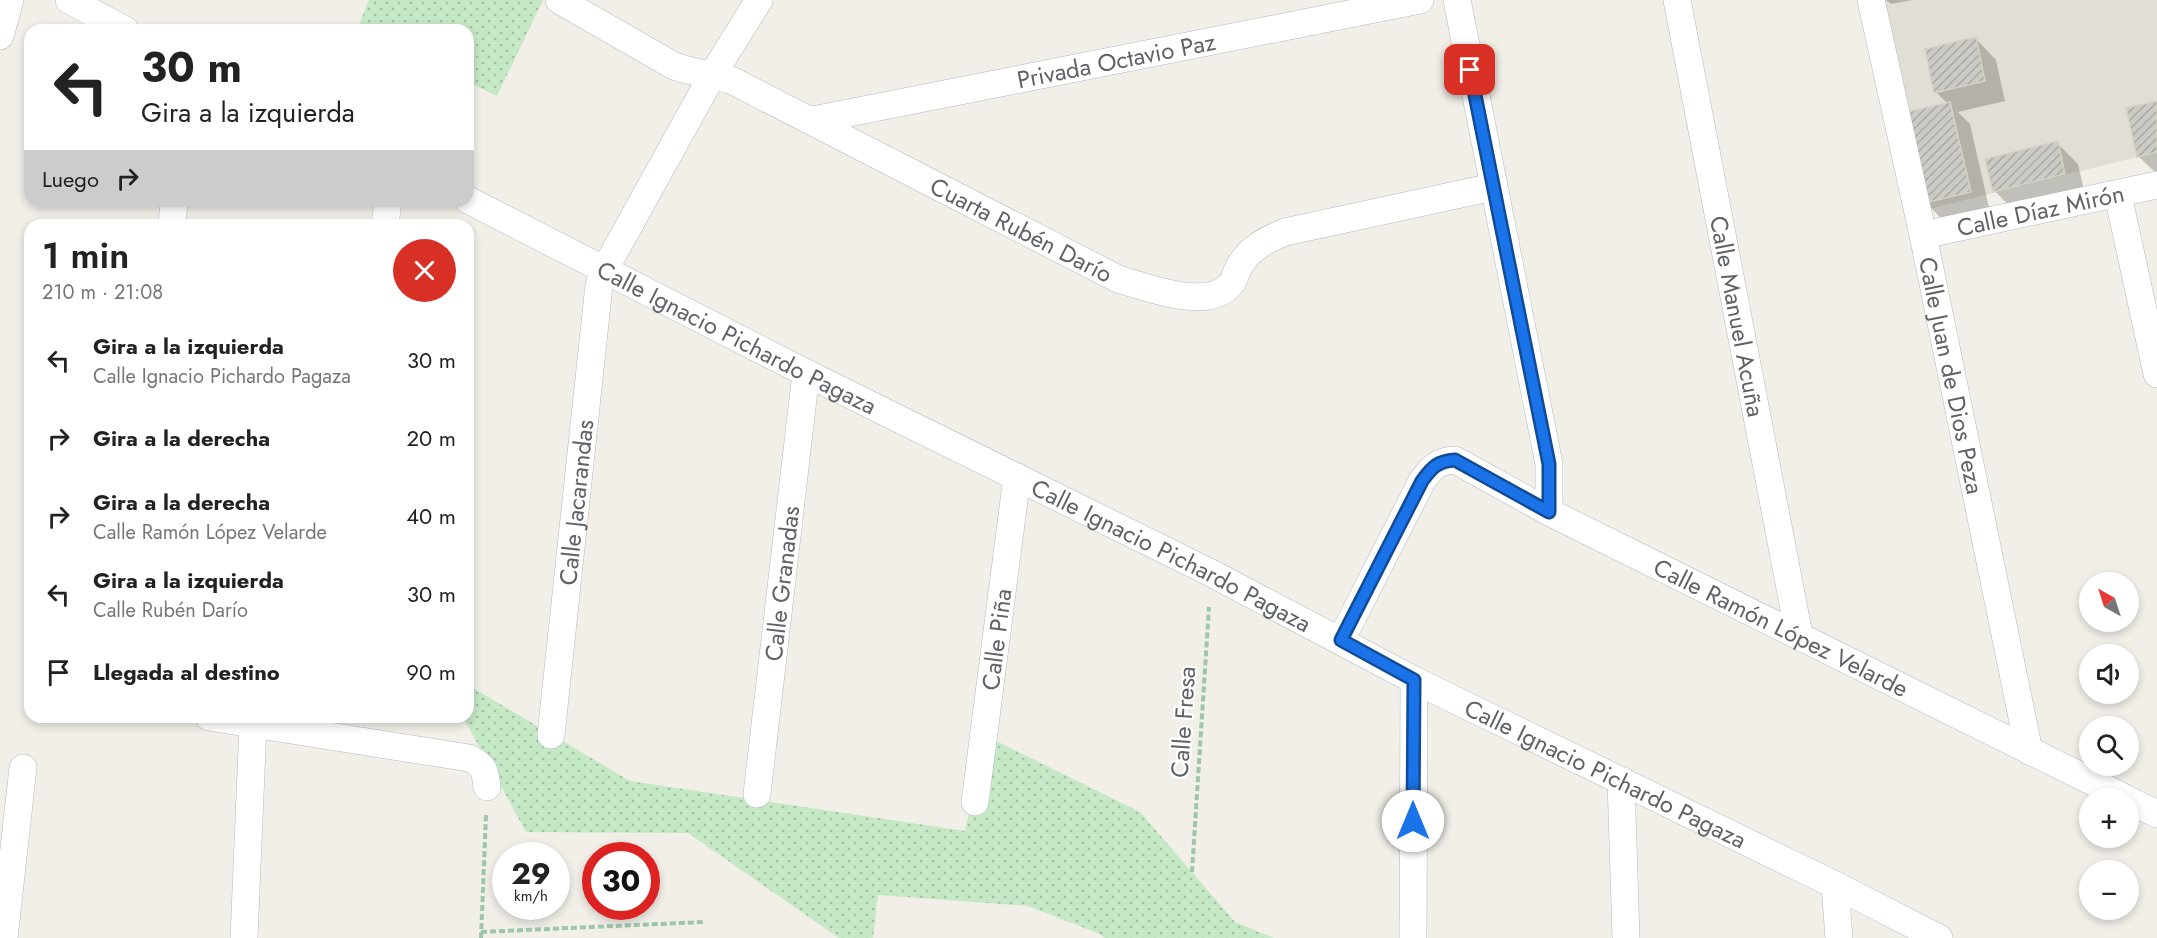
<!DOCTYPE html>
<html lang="es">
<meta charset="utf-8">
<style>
:root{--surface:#fff;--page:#f2f2f2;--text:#222;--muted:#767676}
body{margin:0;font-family:Jost,sans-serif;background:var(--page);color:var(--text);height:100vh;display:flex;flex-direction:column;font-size:22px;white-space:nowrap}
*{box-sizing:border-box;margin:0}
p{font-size:20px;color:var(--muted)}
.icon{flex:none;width:33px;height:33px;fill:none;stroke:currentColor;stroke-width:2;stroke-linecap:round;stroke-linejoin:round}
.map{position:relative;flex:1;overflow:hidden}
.sheet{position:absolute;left:24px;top:219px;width:450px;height:504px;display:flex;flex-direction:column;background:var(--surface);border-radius:18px;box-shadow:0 3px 9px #0003}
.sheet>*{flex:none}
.guide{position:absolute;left:24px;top:24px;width:450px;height:183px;border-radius:18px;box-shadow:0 3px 9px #0003;background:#fff;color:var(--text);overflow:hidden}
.needle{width:39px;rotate:321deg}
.controls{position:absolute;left:2079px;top:572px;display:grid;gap:12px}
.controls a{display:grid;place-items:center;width:60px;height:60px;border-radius:50%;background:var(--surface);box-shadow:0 3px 9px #0003;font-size:30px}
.speed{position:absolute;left:492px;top:842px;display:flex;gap:12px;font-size:30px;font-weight:700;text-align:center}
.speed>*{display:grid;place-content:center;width:78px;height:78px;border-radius:50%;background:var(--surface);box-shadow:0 3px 9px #0003;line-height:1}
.speed small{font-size:15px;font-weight:400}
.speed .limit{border:9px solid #d22;background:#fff;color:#111}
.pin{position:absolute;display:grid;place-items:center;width:51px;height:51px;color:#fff;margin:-26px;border-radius:12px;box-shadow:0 3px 9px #0006}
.me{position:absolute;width:66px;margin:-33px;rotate:0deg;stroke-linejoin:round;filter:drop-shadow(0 0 4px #0008)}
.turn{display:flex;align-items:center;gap:21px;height:126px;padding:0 18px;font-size:27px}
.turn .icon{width:78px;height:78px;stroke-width:2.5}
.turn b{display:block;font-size:42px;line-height:51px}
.then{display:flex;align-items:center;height:57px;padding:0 18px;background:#0003;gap:12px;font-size:22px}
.round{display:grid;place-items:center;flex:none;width:63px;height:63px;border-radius:32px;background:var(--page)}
.headline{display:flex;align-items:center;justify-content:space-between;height:102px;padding:0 18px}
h1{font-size:36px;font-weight:600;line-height:45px}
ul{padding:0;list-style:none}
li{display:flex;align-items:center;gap:18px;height:78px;padding:0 18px}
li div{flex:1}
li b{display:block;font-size:22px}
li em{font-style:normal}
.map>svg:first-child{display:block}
.education{fill:#e1ded6}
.grass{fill:url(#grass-dots)}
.shadow{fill:#0003}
.building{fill:url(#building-hatch);stroke:#d6d1c6;stroke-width:1.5}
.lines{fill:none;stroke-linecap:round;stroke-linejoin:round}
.street-casing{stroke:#b5b8bc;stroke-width:28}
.path{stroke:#9cc7a9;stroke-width:4;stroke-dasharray:6 3;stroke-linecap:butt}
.street{stroke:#fff;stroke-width:27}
.route-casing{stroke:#114b97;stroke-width:15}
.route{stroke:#1a73e8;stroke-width:10}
.labels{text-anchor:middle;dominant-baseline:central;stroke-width:4.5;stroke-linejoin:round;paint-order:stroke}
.street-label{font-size:24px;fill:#5f6368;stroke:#fff}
</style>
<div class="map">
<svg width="2157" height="938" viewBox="0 0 2157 938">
<defs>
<pattern id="grass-dots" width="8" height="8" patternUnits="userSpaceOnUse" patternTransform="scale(1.5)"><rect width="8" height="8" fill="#c5e8c5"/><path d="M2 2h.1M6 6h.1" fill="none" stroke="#a3c0a4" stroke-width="1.8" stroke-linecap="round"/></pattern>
<pattern id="building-hatch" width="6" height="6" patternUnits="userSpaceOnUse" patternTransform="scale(1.5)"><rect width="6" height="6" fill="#cccac5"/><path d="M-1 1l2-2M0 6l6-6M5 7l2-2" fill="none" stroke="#a9a8a4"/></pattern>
</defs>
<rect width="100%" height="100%" fill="#f1efe8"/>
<polygon class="education" points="1870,0 2157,0 2157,152 1921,211"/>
<g class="grass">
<polygon points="369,0 543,0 497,96 468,82 468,30 358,30 357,29"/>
<polygon points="468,685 630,781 965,831 986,736 1140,812 1235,922 1274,938 1104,938 1100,934 1028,906 878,895 873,938 839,938 688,833 526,832 463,717 468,717"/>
</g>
<g class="shadow">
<polygon points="1886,0 1912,0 1891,4"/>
<polygon points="1976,39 1996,60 2005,101 1958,112 1970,124 1990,212 1946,223 1925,202 1948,104 1936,92"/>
<polygon points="2157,102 2157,174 2138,156"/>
<polygon points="2057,143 2078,164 2085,194 2015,212 1995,191"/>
</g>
<g class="building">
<polygon points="1976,37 1985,81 1934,93 1925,49"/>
<polygon points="2157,101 2157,152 2137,157 2126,108"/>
<polygon points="1950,102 1971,192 1924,203 1903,113"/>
<polygon points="2058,141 2065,174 1993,192 1985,159"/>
</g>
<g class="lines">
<defs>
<g id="street">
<polyline points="69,0 125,30"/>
<path id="s1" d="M 559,0 L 674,66 C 693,73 712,74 731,80 L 1118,279 C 1145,287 1208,311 1230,285 C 1235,279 1236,272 1240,265 C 1250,248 1268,239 1285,232 L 1493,187"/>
<polyline points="1457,0 1549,464 1549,512"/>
<path id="s2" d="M 1677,0 L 1799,635"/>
<path id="s3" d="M 1871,0 L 1923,235 L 2029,751"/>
<polyline points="0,36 10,0"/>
<path id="s4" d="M 813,120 L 1420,0"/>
<polyline points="2118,195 2157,374"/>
<path id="s5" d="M 468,200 L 806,373 L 1211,573 L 1414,680 L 1835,885 L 1939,938"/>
<polyline points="172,225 174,201"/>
<polyline points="385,225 388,201"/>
<path id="s6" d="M 1923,235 L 2157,185"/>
<path id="s7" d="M 1341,640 L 1422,481 C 1432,467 1438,461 1455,460 L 1549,512 L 2125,798"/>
<path d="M 209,717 L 469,758 C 485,766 485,771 487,787"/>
<path id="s8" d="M 551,735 L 599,285 L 605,269 L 713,74 L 759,0"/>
<polyline points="1621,780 1626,938"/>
<path id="s9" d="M 757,794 L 806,373"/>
<polyline points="2128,800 2157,814"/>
<path id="s10" d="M 975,802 L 1017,477"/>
<polyline points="1835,885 1839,938"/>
<polyline points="4,938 23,768"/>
<polyline points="244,938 253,724"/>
<polyline points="1413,938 1414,680"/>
</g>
</defs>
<use href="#street" class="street-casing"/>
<g class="path">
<polyline points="1192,872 1209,607"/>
<polyline points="481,932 703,922"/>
<polyline points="481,938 486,815"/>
</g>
<use href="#street" class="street"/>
</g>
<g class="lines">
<defs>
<path id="route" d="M 1413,821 L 1414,680 L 1341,640 L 1422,481 C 1432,467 1438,461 1455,460 L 1549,512 L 1549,464 L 1470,70"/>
</defs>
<use href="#route" class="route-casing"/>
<use href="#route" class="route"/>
</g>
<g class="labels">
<g class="street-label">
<text stroke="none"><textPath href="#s4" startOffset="309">Privada Octavio Paz</textPath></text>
<text stroke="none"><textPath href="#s6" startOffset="120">Calle Díaz Mirón</textPath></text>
<text stroke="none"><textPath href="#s1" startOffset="518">Cuarta Rubén Darío</textPath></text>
<text stroke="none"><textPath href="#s2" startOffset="322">Calle Manuel Acuña</textPath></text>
<text stroke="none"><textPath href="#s5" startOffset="302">Calle Ignacio Pichardo Pagaza</textPath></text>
<text stroke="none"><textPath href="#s3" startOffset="384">Calle Juan de Dios Peza</textPath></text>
<text stroke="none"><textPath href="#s8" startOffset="234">Calle Jacarandas</textPath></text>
<text stroke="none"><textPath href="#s5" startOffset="788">Calle Ignacio Pichardo Pagaza</textPath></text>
<text stroke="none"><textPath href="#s9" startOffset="212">Calle Granadas</textPath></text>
<text stroke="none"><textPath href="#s7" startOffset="586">Calle Ramón López Velarde</textPath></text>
<text stroke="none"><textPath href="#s10" startOffset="164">Calle Piña</textPath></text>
<text transform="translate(1183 722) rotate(-86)">Calle Fresa</text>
<text stroke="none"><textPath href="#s5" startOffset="1274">Calle Ignacio Pichardo Pagaza</textPath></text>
</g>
</g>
</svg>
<div class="controls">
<a><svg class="needle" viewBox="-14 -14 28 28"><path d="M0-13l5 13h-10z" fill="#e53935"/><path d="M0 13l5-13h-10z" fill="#767676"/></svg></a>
<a><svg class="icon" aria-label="sound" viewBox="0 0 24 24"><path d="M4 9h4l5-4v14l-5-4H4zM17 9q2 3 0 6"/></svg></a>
<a><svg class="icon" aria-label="search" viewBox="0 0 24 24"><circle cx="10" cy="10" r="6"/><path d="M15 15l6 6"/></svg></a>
<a>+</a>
<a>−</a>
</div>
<div class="speed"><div>29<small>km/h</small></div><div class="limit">30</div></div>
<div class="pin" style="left:1470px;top:70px;background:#d93025"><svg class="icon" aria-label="arrive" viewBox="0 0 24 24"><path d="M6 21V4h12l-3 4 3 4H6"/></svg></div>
<svg class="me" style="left:1413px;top:821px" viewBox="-20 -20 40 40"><circle r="19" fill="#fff"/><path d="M0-13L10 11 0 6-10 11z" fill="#1a73e8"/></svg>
<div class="guide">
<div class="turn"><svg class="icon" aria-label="left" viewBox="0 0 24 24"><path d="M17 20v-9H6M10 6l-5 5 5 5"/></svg><div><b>30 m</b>Gira a la izquierda</div></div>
<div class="then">Luego<svg class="icon" aria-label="right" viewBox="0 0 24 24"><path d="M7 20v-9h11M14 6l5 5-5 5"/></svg></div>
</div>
<section class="sheet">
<div class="headline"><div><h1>1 min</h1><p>210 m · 21:08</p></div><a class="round" style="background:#d93025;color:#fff"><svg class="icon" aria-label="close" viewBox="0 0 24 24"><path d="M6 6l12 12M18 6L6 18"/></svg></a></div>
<ul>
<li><svg class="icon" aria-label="left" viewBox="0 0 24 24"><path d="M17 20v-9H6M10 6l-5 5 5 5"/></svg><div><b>Gira a la izquierda</b><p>Calle Ignacio Pichardo Pagaza</p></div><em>30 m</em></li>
<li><svg class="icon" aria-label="right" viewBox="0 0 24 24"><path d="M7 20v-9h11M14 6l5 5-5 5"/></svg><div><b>Gira a la derecha</b></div><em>20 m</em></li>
<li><svg class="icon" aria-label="right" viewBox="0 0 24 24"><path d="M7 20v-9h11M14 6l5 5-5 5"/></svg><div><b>Gira a la derecha</b><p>Calle Ramón López Velarde</p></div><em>40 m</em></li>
<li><svg class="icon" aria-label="left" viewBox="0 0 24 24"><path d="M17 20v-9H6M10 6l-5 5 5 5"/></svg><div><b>Gira a la izquierda</b><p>Calle Rubén Darío</p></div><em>30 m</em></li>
<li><svg class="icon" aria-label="arrive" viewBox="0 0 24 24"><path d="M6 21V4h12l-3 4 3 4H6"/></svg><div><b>Llegada al destino</b></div><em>90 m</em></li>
</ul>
</section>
</div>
